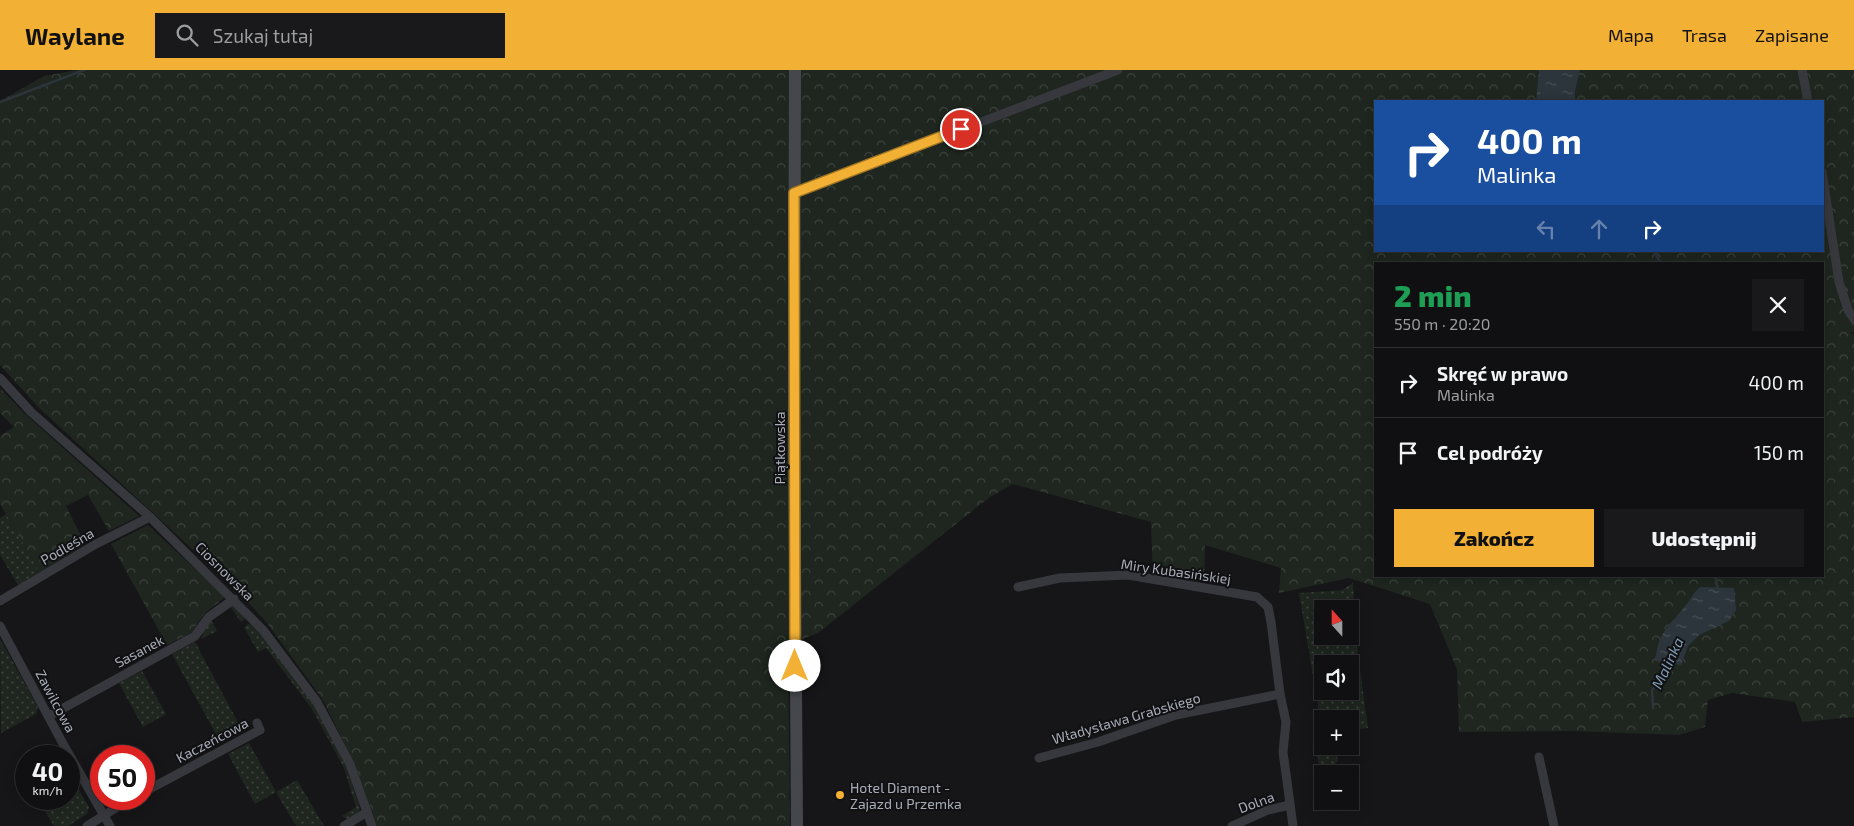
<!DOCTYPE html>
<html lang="pl">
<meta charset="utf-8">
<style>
:root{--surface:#101012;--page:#19191b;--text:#f1f3f6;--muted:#9c9d9f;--line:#303032;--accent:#f2b134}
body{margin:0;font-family:"Exo 2",sans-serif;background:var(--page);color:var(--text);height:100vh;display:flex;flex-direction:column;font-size:19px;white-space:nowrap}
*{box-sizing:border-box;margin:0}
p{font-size:16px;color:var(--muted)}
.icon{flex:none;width:28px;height:28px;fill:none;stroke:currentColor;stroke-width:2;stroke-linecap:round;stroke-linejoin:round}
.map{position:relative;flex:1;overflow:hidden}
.panel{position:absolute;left:1374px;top:192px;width:450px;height:315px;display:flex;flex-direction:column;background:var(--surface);border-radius:0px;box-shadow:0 2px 12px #0003,0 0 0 1px var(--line)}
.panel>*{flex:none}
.hud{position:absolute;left:1374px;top:30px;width:450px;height:152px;border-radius:0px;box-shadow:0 2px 12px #0003,0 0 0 1px var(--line);background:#1a4fa0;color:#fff;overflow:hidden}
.needle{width:32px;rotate:339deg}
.controls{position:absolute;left:1314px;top:530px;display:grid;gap:10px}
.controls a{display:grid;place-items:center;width:45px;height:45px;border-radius:0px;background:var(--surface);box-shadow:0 2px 12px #0003,0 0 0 1px var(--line);font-size:25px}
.speed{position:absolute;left:15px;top:675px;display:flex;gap:10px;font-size:25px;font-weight:700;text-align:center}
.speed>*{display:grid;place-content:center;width:65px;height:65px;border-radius:50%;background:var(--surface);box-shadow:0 2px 12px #0003,0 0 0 1px var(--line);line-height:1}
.speed small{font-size:12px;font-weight:400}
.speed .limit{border:8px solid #d22;background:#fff;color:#111}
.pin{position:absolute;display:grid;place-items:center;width:42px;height:42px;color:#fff;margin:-21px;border:2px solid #fff;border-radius:50%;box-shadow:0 1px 5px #0007}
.me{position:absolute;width:55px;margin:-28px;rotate:0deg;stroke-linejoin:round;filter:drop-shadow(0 0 4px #0008)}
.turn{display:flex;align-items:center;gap:18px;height:105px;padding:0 20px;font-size:22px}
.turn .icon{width:65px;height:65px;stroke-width:2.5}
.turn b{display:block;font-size:35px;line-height:42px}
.lanes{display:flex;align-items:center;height:48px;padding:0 20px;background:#0003;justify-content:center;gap:25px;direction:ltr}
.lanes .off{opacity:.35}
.round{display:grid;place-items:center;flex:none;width:52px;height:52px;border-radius:0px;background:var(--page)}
.overview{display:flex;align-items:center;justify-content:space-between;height:85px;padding:0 20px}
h1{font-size:30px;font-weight:800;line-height:38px;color:#1e9e55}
.cta{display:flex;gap:10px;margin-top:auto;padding:10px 20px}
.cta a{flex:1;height:58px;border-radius:0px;background:var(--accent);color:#111;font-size:20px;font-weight:800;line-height:58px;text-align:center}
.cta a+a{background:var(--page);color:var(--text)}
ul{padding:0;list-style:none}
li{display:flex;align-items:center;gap:15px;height:70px;padding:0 20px;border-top:1px solid var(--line)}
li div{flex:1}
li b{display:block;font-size:19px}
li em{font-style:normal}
header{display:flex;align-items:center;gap:30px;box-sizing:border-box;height:70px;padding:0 25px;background:var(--accent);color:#111}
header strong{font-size:24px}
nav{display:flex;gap:28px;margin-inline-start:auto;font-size:18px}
.search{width:350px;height:45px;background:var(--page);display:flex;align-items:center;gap:12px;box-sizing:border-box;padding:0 18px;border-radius:0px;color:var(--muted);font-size:19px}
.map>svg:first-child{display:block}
.green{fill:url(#green-dots);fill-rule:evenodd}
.forest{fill:url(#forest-crowns);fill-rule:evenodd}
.pitch{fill:#1e261f}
.water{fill:url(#water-ripples)}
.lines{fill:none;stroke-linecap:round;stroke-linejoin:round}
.stream{stroke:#2c353c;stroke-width:2.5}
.minor{stroke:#37383d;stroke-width:9}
.secondary{stroke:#45474d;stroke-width:12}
.route-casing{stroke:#9d7322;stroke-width:12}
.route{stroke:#f2b134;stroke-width:9}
.poi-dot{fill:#f2b134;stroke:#111113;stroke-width:2}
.labels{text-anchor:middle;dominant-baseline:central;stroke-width:4;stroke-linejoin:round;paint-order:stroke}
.street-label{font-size:14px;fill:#a8adb8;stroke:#111113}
.poi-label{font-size:14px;fill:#a8adb8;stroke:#111113;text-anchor:start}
.water-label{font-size:15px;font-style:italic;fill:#7f9bb3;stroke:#111113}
</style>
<header>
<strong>Waylane</strong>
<div class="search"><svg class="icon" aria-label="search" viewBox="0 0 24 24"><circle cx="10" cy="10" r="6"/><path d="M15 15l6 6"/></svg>Szukaj tutaj</div>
<nav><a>Mapa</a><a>Trasa</a><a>Zapisane</a></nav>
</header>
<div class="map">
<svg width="1854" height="756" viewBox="0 0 1854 756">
<defs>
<pattern id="green-dots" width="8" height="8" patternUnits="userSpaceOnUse" patternTransform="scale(1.25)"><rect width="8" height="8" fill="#1e261f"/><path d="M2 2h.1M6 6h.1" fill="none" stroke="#3c433d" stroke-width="1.8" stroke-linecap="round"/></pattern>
<pattern id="forest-crowns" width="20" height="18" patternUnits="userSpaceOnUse" patternTransform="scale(1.25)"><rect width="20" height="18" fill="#1e261f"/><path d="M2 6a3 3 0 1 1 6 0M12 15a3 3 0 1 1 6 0" fill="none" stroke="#3c433d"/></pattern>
<pattern id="water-ripples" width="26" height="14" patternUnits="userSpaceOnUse" patternTransform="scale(1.25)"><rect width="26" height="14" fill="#2c353c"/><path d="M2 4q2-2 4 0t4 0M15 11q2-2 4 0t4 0" fill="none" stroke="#485056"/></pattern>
</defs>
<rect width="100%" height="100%" fill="#161618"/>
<g class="green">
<polygon points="6,444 40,502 18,515 0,485 0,448"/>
<path d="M 1353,513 L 1356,570 L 1368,658 L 1350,660 L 1350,649 L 1322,649 L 1322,676 L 1335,676 L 1338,691 L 1321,706 L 1314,667 L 1318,667 L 1317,657 L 1321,653 L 1299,523 L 1342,520 ZM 1322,539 L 1350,539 L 1350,566 L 1322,566 ZM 1322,594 L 1350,594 L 1350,621 L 1322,621 Z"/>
<polygon points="231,535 236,535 248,547 241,552 230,536 211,550 217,561 201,569 208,551"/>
<polygon points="252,552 314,635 346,696 360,738 359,742 347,749 342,746 356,737 344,698 312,639 266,578 258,582 244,557"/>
<polygon points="0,569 38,637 36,644 1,663"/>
<polygon points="195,572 241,658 219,670 172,584"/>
<polygon points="142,601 166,644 143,657 119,613"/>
<polygon points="249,673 276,722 297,710 324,756 296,756 276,722 255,734 228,684"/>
<polygon points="74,712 89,737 87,744 68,756 54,756 39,731 44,729 69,729 69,714"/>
</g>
<g class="forest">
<path d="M 77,0 L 1539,0 L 1536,31 L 1375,31 L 1375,181 L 1822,181 L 1822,31 L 1575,31 L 1575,22 L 1580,0 L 1854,0 L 1854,262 L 1850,262 L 1854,265 L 1854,647 L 1802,652 L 1795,632 L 1732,623 L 1708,630 L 1705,657 L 1679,665 L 1572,661 L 1459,662 L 1457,599 L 1430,534 L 1349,508 L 1279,523 L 1281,498 L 1205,475 L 1204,512 L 1153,506 L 1151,452 L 1013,414 L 990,427 L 818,563 L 788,575 L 790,756 L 377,756 L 354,693 L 323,630 L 267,553 L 240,523 L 39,338 L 0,295 L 0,31 L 44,6 ZM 1375,194 L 1822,194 L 1822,506 L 1375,506 Z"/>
<polygon points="0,318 23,342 139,446 109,461 88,425 66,436 85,474 40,502 0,434 0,366 14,357 0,343"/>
<polygon points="148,455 225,527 204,544 192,562 167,575 111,474"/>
</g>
<polygon class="pitch" points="1345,523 1346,539 1322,539 1322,543 1312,543 1311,526"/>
<g class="water">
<polygon points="1539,0 1580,0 1575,22 1575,31 1536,31"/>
<path d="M 1700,517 L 1734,518 L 1736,540 L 1729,551 L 1699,565 L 1688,576 L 1681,595 L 1655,591 C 1660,558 1667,560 1685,536 C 1691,529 1693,523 1700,517 Z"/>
</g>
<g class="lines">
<g class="stream">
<polyline points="0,32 84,0"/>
<polyline points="1654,181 1661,194"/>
<polyline points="1715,506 1718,519"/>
<polyline points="1653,638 1652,620 1658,613 1668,591"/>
</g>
<g class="minor">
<polyline points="1802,0 1808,31"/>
<polyline points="1822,102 1839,212 1848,240 1854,249"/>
<polyline points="794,123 1118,0"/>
<polyline points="0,308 31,342 150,447 263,560 317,632 350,694 372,756"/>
<polyline points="1018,517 1060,508 1128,505 1257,527 1268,537 1271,552 1280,624 1286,652 1283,682 1293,756"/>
<polyline points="0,531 96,474 150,447"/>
<polyline points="0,556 62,672 110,756"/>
<polyline points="49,646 195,566 209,547 234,529"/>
<polyline points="1539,687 1554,756"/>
<polyline points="1039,688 1098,672 1176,645 1280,624"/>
<polyline points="144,722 260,660 257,653"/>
<polyline points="87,756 130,729"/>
<polyline points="344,756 367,742"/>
<polyline points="1232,756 1268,740 1290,735"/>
</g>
<polyline class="secondary" points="795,0 794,342 797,756"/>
</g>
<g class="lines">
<defs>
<polyline id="route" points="795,596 794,123 961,59"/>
</defs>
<use href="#route" class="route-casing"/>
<use href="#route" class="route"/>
</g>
<circle class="poi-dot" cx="840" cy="725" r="5"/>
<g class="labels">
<g class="street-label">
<text transform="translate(779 378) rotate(-90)">Piątkowska</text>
<text transform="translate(67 476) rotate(-30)">Podleśna</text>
<text transform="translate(225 501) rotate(45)">Ciosnowska</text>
<text transform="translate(1176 501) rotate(8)">Miry Kubasińskiej</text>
<text transform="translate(139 581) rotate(-28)">Sasanek</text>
<text transform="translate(56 631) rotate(62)">Zawilcowa</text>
<text transform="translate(1126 648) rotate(-16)">Władysława Grabskiego</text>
<text transform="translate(212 670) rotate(-28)">Kaczeńcowa</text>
<text transform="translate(1256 732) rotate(-20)">Dolna</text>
</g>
<g class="poi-label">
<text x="850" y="717">Hotel Diament -<tspan x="850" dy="16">Zajazd u Przemka</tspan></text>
</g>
<g class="water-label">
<text transform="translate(1667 593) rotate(-65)">Malinka</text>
</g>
</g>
</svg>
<div class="controls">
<a><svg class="needle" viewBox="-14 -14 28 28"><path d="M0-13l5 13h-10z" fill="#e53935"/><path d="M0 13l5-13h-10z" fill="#9c9d9f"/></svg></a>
<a><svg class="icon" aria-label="sound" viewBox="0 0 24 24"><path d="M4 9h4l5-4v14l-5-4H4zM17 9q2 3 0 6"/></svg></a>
<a>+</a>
<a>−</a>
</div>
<div class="speed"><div>40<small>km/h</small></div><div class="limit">50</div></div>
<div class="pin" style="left:961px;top:59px;background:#d93025"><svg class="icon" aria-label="arrive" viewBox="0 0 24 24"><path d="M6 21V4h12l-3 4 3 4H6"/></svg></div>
<svg class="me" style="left:795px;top:596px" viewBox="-20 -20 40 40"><circle r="19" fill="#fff"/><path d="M0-13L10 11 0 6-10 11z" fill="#f2b134"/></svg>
<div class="hud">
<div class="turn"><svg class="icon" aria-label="right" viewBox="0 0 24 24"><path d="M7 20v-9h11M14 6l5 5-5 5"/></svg><div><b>400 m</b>Malinka</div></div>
<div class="lanes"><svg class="icon off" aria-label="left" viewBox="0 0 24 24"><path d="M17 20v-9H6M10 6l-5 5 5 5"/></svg><svg class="icon off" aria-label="ahead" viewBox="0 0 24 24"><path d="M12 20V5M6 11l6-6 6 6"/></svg><svg class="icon" aria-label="right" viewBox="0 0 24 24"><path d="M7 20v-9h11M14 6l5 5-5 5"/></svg></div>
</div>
<section class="panel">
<div class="overview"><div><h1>2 min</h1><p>550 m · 20:20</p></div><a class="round"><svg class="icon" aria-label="close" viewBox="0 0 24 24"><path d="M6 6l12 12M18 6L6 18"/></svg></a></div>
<ul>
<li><svg class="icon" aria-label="right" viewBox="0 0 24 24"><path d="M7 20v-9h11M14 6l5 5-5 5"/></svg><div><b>Skręć w prawo</b><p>Malinka</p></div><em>400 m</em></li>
<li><svg class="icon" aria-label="arrive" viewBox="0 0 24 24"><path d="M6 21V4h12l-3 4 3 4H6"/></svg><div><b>Cel podróży</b></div><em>150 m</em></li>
</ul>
<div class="cta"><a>Zakończ</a><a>Udostępnij</a></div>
</section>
</div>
